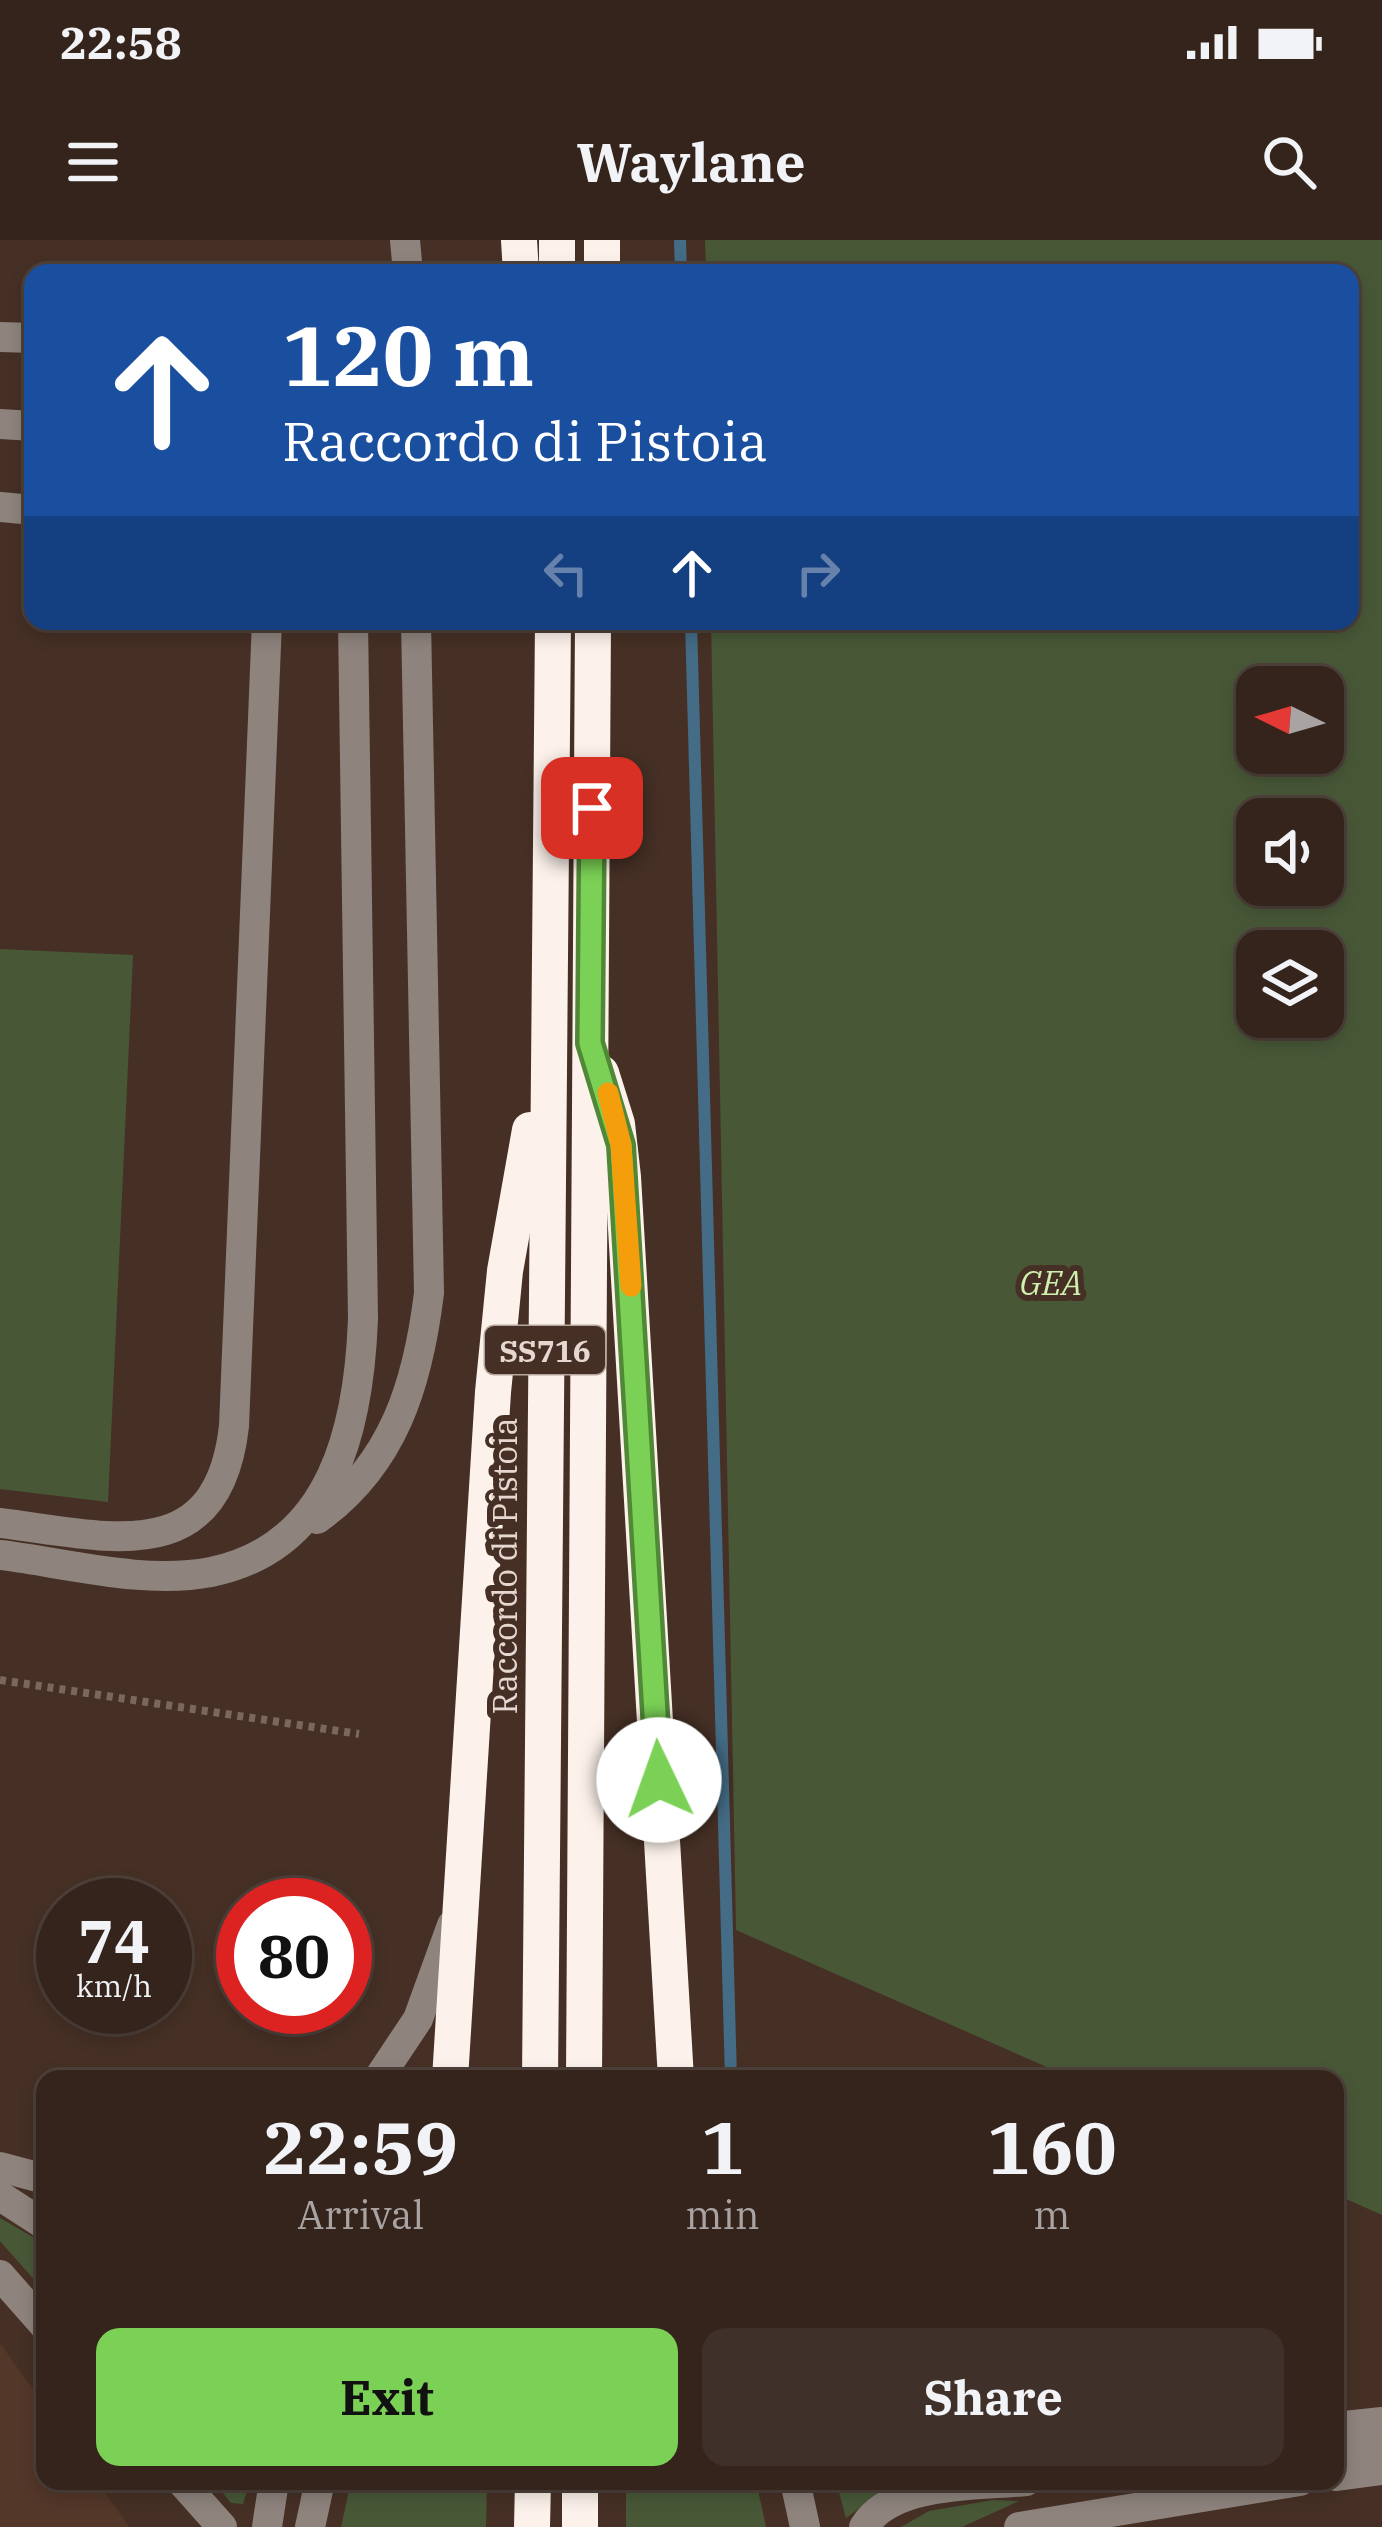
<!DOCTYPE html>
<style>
:root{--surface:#34241c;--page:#3f3029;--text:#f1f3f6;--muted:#a9a4a3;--line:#4e413b;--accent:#7bd155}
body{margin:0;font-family:"IBM Plex Serif",serif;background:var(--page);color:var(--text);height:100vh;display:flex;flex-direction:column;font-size:45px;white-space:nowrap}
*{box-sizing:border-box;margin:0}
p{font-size:39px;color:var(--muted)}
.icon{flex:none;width:66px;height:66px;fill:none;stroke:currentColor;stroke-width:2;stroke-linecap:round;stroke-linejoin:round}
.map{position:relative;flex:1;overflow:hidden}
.side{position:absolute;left:36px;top:1830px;width:1308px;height:420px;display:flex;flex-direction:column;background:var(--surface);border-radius:24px;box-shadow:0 6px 18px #0003,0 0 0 3px var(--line)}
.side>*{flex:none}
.guide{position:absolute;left:24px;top:24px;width:1335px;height:366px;border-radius:24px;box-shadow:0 6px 18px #0003,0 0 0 3px var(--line);background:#1a4fa0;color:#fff;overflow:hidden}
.needle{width:78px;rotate:275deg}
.buttons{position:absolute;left:1236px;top:426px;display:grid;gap:24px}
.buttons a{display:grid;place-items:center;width:108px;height:108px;border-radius:24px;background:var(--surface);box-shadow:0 6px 18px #0003,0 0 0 3px var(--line);font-size:60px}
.speed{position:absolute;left:36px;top:1638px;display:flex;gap:24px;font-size:60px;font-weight:700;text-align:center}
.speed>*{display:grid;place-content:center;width:156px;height:156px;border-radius:50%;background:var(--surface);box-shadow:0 6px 18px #0003,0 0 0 3px var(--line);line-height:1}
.speed small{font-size:30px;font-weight:400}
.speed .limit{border:18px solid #d22;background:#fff;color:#111}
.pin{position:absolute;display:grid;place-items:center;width:102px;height:102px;color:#fff;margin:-51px;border-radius:24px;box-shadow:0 6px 18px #0006}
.me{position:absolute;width:132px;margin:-66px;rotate:357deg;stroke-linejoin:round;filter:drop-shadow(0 0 9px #0008)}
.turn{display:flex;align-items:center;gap:42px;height:252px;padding:0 60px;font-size:54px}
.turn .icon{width:156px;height:156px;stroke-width:2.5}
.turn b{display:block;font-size:84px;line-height:102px}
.lanes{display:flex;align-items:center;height:114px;padding:0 60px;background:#0003;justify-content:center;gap:60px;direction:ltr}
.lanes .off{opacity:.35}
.eta{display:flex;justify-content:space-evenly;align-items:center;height:204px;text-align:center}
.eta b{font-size:72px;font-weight:700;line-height:84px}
.cta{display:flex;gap:24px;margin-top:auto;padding:24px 60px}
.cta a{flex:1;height:138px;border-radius:24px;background:var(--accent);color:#111;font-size:48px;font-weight:700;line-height:138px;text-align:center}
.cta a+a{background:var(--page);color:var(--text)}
.status{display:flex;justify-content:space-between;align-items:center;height:84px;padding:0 60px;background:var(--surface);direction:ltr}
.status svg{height:33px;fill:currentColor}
header{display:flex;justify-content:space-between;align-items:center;height:156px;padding:0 60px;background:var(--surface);font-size:54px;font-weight:700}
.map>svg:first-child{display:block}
.built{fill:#533729}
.green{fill:#485837;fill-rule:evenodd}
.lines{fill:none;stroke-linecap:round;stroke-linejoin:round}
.stream{stroke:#446c86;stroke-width:12}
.path{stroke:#7a675d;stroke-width:8;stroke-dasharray:6 6;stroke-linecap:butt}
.minor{stroke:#8e837d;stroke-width:30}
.highway{stroke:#fdf2eb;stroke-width:36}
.route-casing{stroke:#508837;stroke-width:30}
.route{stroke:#7bd155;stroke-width:21}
.slow{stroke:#f59e0b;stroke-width:21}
.labels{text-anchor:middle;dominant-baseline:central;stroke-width:12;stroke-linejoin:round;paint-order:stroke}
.shield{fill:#463025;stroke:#b6a69d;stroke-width:3}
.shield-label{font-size:30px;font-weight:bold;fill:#e6d8d1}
.park-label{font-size:33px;font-style:italic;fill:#cff0af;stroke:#463025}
.street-label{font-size:33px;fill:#e6d8d1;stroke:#463025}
</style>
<div class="status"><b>22:58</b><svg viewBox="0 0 49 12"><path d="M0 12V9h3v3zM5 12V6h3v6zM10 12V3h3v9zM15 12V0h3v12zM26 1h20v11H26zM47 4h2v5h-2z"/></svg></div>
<header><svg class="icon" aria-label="menu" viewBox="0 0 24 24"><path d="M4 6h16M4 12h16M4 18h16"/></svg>Waylane<svg class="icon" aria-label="search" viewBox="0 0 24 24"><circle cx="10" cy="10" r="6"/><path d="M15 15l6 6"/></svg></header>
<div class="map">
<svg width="1382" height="2287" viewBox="0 0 1382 2287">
<rect width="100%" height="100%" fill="#463025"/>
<polygon class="built" points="0,2103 45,2167 45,2241 97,2241 129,2287 0,2287"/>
<g class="green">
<path d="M 705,0 L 1382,0 L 1382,1975 L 1335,1954 L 1335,1839 L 1074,1839 L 736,1690 L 711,381 L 1350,381 L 1350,33 L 706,33 ZM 1323,447 L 1323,513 L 1257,513 L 1257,447 ZM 1323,579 L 1323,645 L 1257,645 L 1257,579 ZM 1323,711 L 1323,777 L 1257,777 L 1257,711 Z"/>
<polygon points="0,709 133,715 108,1262 0,1249"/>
<polygon points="0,1978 45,2004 45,2052 0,2001"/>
<polygon points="213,2241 250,2241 243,2264 231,2263"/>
<polygon points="351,2241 487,2241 486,2287 341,2287"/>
<polygon points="626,2241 756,2241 766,2287 626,2287"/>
<polygon points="836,2241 898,2241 846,2278"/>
<polygon points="993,2260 1019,2261 962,2287 901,2287 929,2271"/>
</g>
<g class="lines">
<g class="stream">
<polyline points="680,0 681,33"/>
<polyline points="691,381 731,1839"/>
</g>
<polyline class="path" points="0,1440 359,1494"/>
<g class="minor">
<polyline points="405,0 408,33"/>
<polyline points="0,97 33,98"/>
<polyline points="0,184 33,186"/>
<polyline points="0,267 33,270"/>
<path d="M 317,1279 C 394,1224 418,1143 429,1053 L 416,381"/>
<path d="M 0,1283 C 107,1296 218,1331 234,1186 L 267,381"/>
<path d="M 0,1315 C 66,1323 144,1345 211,1332 C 334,1307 359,1185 363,1079 L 353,381"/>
<polyline points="378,1839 418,1779 452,1685"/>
<polyline points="0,1927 45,1939"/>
<polyline points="0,1956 45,1985"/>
<polyline points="0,2035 45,2086"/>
<polyline points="1335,2187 1382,2182"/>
<polyline points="1335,2208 1382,2203"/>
<polyline points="1335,2236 1382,2230"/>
<polyline points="181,2241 222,2287"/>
<polyline points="795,2241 805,2287"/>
<polyline points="267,2287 274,2241"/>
<polyline points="310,2287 320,2241"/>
<path d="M 864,2287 C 892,2241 979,2246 1026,2241"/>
<polyline points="1019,2287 1300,2241"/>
</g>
<g class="highway">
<polyline points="519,0 521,33"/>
<polyline points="557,33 557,0"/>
<polyline points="602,33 602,0"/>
<polyline points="601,833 617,884 623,937 676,1839"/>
<polyline points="450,1839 493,1152 505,1031 530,890"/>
<polyline points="540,1839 553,381"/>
<polyline points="584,1839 593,381"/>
<polyline points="532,2287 533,2241"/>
<polyline points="580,2287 580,2241"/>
</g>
</g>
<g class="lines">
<defs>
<polyline id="route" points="592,568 590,803 621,905 659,1540"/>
</defs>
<use href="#route" class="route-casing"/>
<use href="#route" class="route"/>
<polyline class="slow" points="608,853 621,905 631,1046"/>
</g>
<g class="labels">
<rect class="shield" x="485" y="1086" width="120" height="48" rx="9"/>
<g class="shield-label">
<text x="545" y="1110">SS716</text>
</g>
<g class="park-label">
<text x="1051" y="1042">GEA</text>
</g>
<g class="street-label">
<text transform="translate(504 1326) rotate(-90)">Raccordo di Pistoia</text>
</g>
</g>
</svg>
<div class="buttons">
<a><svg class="needle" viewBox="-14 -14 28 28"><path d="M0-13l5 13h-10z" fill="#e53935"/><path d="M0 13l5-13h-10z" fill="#a9a4a3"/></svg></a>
<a><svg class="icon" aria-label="sound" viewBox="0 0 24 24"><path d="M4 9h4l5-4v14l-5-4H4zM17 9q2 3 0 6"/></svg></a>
<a><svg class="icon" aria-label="layers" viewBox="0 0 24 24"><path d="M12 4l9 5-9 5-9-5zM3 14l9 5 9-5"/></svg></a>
</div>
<div class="speed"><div>74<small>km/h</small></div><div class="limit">80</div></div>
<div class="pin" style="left:592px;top:568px;background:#d93025"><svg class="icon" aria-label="arrive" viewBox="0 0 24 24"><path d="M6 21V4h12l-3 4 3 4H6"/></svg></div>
<svg class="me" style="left:659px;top:1540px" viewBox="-20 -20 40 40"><circle r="19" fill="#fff"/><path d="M0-13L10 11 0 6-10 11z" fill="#7bd155"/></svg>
<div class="guide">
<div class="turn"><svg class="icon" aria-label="ahead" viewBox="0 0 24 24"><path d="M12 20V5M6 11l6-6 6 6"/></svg><div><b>120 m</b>Raccordo di Pistoia</div></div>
<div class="lanes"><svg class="icon off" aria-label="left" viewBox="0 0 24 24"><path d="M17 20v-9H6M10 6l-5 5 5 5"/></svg><svg class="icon" aria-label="ahead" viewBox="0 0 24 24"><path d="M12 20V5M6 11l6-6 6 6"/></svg><svg class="icon off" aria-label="right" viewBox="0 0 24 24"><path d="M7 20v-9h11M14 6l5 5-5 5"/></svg></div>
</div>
<section class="side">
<div class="eta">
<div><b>22:59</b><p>Arrival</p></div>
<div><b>1</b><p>min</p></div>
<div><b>160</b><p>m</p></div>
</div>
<div class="cta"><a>Exit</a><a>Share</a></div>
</section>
</div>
